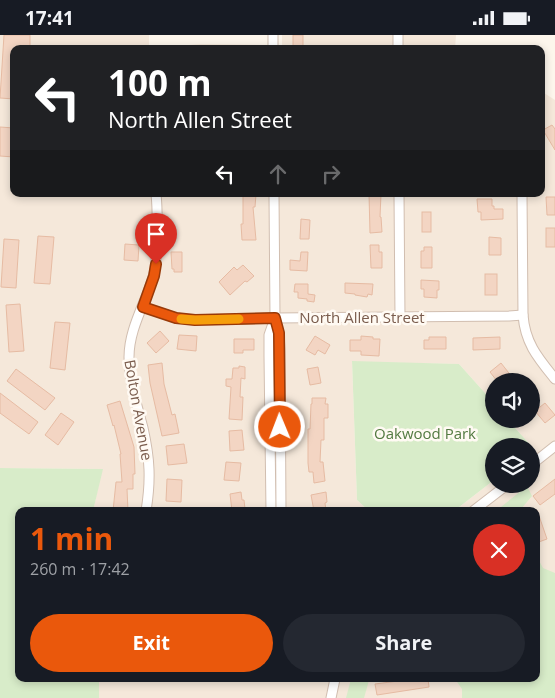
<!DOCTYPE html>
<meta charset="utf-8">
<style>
:root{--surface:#171b24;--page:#242831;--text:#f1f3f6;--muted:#9ea1a6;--accent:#ea580c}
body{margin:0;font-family:"Open Sans",sans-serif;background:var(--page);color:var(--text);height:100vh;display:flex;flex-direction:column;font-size:19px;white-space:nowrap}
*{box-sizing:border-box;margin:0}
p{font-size:16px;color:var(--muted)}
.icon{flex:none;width:28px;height:28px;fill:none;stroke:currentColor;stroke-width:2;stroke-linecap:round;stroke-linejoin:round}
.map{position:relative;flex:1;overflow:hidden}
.side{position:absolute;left:15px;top:472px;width:525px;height:175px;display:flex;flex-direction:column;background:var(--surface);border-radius:10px;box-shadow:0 2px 8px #0003}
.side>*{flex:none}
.guide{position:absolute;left:10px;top:10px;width:535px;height:152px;border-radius:10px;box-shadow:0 2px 8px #0003;background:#202124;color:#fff;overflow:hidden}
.controls{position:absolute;left:485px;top:338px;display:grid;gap:10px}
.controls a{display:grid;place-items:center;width:55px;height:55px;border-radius:50%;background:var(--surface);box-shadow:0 2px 8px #0003;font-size:25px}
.pin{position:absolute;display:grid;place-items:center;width:42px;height:42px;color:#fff;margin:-51px -21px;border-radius:50% 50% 50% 0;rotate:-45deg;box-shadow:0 0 5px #0007}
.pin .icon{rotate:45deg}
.me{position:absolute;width:55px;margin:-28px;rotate:359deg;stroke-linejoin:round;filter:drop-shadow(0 0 4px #0008)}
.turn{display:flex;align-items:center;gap:18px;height:105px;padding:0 15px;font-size:22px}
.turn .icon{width:65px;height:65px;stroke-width:2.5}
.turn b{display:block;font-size:35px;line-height:42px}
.lanes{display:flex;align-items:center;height:48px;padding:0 15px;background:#0003;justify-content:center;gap:25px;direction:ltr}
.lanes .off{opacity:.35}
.round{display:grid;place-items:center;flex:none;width:52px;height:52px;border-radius:26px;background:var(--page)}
.head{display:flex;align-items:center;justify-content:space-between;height:85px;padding:0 15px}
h1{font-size:30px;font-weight:700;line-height:38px;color:var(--accent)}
.cta{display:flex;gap:10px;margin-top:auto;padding:10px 15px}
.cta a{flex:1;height:58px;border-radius:30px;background:var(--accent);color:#fff;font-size:20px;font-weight:700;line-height:58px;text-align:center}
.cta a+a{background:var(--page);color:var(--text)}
.status{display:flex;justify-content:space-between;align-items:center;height:35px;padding:0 25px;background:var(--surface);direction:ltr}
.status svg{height:14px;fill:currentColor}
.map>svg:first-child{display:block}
.residential{fill:#f5e8da}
.green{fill:#d8ecc9}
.building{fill:#f3d5c3;stroke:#e6bba3}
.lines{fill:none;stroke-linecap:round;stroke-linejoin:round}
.minor-casing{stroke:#d1beb0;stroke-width:11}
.minor{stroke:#fff;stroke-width:9}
.route-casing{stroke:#983908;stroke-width:12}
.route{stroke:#ea580c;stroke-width:9}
.slow{stroke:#f59e0b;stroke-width:9}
.labels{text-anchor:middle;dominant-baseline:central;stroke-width:5;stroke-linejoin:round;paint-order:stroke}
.street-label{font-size:15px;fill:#7a5c4d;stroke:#fffaf3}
.park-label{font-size:15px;fill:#537a41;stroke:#fffaf3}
</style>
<div class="status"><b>17:41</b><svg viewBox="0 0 49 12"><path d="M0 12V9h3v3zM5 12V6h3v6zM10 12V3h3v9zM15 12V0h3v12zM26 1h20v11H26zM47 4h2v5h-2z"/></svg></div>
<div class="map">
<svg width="555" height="663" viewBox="0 0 555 663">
<rect width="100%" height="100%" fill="#fdf6ec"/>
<polygon class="residential" points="0,0 149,0 149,13 201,9 282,10 282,0 456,0 455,14 14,14 14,159 541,159 541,56 555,65 555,663 99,663 99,644 536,644 536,476 454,476 494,445 494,449 531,449 531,415 533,413 507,384 531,384 531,346 494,346 494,368 459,329 352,327 357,465 369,476 93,476 102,434 0,433"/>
<g class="green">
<polygon points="352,326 459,329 494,368 494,384 507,384 533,413 531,415 531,411 494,411 494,445 454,476 369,476 357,465"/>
<polygon points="0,433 103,434 93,476 19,476 19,644 99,644 99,663 0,663"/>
<polygon points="527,451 532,461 521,474 522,476 496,476"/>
<polygon points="536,520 543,533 555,538 555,663 462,663 462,654 455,644 536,644"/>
<polygon points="351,644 369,644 368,649 364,663 346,663"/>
</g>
<g class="building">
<polygon points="4,0 30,0 30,14 14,14 14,64 0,63"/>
<rect x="293" y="0" width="10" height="14"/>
<polygon points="552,90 555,94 555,115 543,95"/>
<polygon points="0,92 14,93 14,122 0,121"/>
<polygon points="243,159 256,159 255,172 253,172 256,205 242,205 241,189 243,189"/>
<polygon points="369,159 381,159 380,182 381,182 382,197 370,198"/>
<polygon points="546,162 555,162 555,180 547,180"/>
<polygon points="477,164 492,164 492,171 494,171 494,174 503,174 503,184 481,185 481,177 478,177"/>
<rect x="422" y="177" width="9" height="20"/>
<polygon points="301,184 310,185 309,204 300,204"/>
<rect x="546" y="193" width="9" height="19"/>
<polygon points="38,201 54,202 50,249 34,248"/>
<polygon points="489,202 501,203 501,220 489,220"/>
<polygon points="4,204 19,205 16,253 1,252"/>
<polygon points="125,209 139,210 138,226 124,225"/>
<polygon points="370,210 379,210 379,217 382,217 382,233 371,233"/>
<polygon points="424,212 432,212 432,233 421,233 421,216 424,216"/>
<polygon points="171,217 182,217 182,237 174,237 174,234 172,234"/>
<polygon points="301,217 308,217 307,236 290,235 290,225 300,226"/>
<polygon points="243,230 254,241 247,247 245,246 230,260 219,247 234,232 237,235"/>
<rect x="485" y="239" width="12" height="21"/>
<polygon points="421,245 439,246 439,255 437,255 437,263 424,262 424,254 421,254"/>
<polygon points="345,248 373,249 372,260 368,259 367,262 355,260 355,259 345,258"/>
<polygon points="295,249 308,249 308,259 315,260 314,267 307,266 307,264 298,263 298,257 294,257"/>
<polygon points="20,269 24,316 9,317 6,270"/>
<polygon points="55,287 70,288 65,335 50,333"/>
<polygon points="160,296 169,306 156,318 147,308"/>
<polygon points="179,300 197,301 196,316 177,314"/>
<polygon points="315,301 330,310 325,319 318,315 315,320 306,315"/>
<polygon points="361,301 373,302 373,304 380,304 379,321 361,320 361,316 350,316 350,305 361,305"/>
<polygon points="429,302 446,302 446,314 424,314 424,305 429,305"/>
<polygon points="500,302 500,314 473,315 473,303"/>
<polygon points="234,304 254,304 254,315 243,315 243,318 234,318"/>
<polygon points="162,328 164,349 172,380 175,379 179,398 162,401 150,348 148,330"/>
<polygon points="501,328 512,342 507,346 497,346 490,337"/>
<polygon points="239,331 245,332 245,344 241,343 240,362 243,362 242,385 229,384 231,352 226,351 226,344 232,344 233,333 239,333"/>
<polygon points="318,332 321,348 310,350 307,334"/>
<polygon points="16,334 55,363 45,375 7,346"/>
<polygon points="0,358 38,387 29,399 0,378"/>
<polygon points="312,363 326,363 325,369 328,369 328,383 324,383 324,405 321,405 320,427 323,427 325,446 314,448 313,437 309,437 308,428 308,394 310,394 311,369 312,369"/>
<polygon points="120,366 134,412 135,439 133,439 133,454 127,454 128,476 113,476 116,447 122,447 120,419 121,419 114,390 113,391 107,370"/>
<polygon points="545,368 555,380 545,388 535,376"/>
<polygon points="61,378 74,387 58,410 45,400"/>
<polygon points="242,395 244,415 230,416 229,396"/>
<polygon points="184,409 187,428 168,430 166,411"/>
<polygon points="226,427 241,428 239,446 224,445"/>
<polygon points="167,444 182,445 181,467 166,466"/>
<polygon points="555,444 555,459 540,470 533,461"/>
<polygon points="241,457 242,465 244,465 245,474 232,476 230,459"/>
<polygon points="326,457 327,467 325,468 326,476 314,476 311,460"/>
<polygon points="536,475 537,475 547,504 536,508"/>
<polygon points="413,644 428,644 429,652 377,660 375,649"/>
</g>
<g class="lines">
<defs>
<g id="minor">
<polyline points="273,0 273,14"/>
<polyline points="398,0 398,14"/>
<polyline points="274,159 275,283 279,298 280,314 281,476"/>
<polyline points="399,159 400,282"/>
<path d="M 522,159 L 523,280 C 525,308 538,323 555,344"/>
<polyline points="143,272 176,283 195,285 275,283 509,281 523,280"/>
<polyline points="531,430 555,411"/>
<path d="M 146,476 C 151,445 150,424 143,393 C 137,370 129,346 129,322 C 129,294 145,269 153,242 C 156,233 156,222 157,212 C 157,194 158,176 156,159"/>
<polyline points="271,476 269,321 269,300 275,283"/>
<polyline points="473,476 508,449"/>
<polyline points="331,663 335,644"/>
</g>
</defs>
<use href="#minor" class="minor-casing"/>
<use href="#minor" class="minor"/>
</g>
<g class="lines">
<defs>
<polyline id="route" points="156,229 154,241 143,272 176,283 195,285 275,283 279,298 280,392"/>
</defs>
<use href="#route" class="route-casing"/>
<use href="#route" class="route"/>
<polyline class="slow" points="181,284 195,285 239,284"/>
</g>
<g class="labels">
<g class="street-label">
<text x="362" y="282">North Allen Street</text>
<text transform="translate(139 375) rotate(80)">Bolton Avenue</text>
</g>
<g class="park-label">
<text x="425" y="398">Oakwood Park</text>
</g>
</g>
</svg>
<div class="controls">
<a><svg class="icon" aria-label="sound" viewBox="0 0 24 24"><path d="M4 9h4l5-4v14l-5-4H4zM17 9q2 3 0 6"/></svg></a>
<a><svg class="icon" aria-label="layers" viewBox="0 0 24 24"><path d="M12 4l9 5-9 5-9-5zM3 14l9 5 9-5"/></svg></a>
</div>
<div class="pin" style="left:156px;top:229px;background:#d93025"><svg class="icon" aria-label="arrive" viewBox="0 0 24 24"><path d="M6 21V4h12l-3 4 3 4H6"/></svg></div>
<svg class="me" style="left:280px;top:392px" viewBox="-20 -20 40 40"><circle r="17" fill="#ea580c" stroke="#fff" stroke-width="3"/><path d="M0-11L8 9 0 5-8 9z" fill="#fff"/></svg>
<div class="guide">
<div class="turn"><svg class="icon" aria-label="left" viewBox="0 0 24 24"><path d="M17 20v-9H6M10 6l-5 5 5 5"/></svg><div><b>100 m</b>North Allen Street</div></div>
<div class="lanes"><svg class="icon" aria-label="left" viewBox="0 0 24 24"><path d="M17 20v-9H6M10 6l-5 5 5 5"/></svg><svg class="icon off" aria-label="ahead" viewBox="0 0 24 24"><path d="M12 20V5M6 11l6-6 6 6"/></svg><svg class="icon off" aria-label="right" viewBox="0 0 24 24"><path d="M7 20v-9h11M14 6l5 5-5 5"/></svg></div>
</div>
<section class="side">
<div class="head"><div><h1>1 min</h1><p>260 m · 17:42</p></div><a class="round" style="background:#d93025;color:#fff"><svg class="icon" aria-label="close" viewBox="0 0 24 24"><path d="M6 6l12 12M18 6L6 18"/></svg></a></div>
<div class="cta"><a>Exit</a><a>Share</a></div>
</section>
</div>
